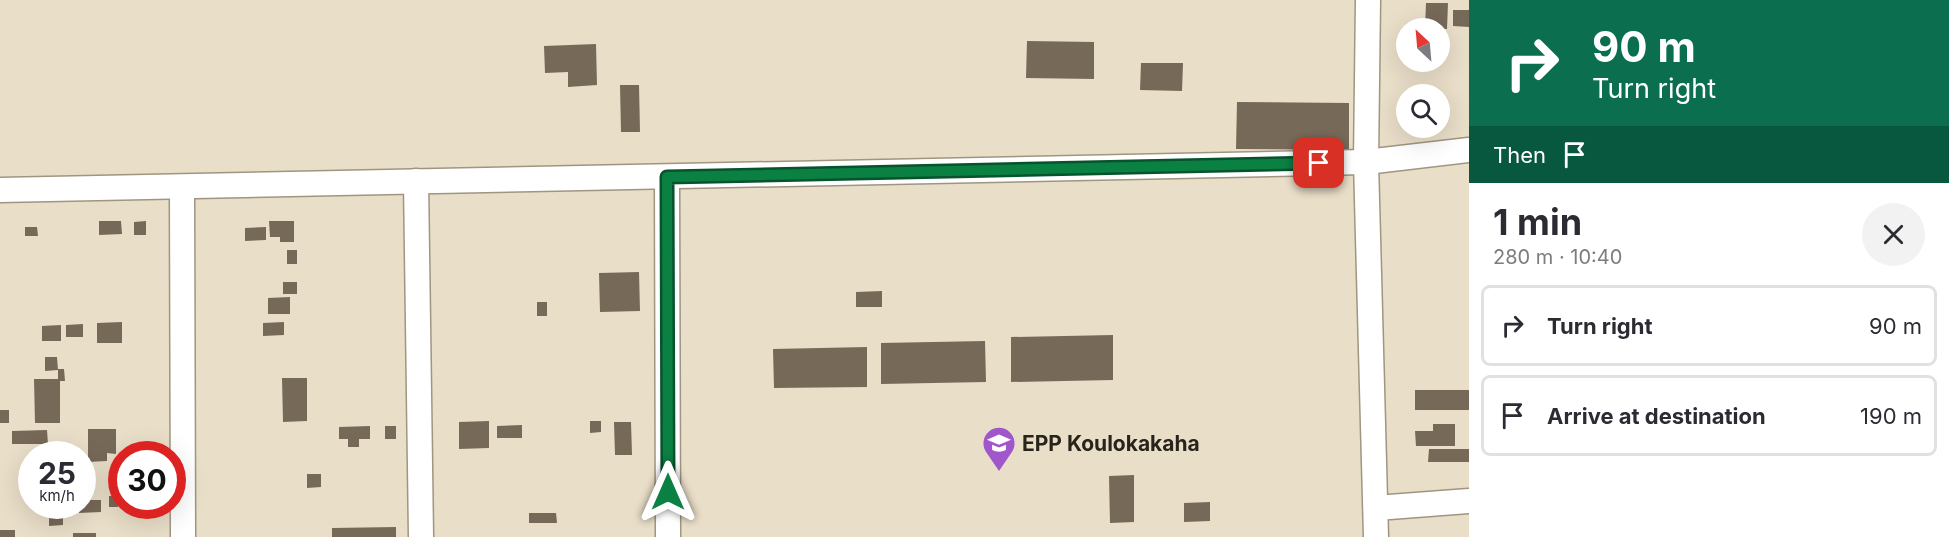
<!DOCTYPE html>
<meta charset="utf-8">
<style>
:root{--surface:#fff;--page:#f2f2f3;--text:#2b2b33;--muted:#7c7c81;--line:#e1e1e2}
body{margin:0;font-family:Inter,sans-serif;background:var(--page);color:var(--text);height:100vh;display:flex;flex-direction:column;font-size:22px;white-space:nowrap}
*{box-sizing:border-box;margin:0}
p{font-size:20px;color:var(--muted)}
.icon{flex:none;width:33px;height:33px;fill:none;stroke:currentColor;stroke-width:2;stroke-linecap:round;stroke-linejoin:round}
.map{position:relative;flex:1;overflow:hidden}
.side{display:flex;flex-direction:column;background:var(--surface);width:480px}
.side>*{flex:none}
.top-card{background:#0b6e4f;color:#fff;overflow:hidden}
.needle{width:39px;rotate:334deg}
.tools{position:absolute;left:1396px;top:18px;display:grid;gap:12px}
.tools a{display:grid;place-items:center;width:54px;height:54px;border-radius:50%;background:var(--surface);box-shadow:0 6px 24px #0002;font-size:30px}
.speed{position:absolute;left:18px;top:441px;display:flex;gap:12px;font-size:30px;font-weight:700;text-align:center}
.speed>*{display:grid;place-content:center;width:78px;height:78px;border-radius:50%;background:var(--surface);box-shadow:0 6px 24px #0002;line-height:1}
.speed small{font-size:15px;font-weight:400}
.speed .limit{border:9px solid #d22;background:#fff;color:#111}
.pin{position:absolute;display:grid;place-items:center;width:51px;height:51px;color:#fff;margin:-26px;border-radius:12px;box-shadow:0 3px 9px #0006}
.me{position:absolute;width:66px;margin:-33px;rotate:0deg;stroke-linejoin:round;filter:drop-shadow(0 0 4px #0008)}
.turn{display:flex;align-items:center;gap:21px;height:126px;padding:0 24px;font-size:27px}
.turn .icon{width:78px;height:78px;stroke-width:2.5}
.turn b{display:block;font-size:42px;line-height:51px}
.then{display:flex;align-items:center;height:57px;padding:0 24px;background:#0003;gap:12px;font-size:22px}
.round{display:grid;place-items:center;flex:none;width:63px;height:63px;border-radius:32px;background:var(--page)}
.overview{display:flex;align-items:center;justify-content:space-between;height:102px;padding:0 24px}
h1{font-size:36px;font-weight:700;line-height:45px}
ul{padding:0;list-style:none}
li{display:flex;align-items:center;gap:18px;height:81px;margin:0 12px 9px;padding:0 12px;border:3px solid var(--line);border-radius:9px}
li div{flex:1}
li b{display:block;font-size:22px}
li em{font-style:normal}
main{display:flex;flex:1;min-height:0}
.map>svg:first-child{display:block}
.building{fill:#776958}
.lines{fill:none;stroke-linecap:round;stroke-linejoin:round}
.minor-casing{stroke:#9f9581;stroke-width:27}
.minor{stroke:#fff;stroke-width:24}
.route-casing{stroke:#07532c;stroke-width:15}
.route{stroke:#0b8043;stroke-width:10}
.labels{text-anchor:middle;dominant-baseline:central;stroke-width:6;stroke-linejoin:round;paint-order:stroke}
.poi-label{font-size:21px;font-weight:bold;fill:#28241c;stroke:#e9dec8;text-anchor:start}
</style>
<main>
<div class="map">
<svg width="1469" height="537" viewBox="0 0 1469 537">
<rect width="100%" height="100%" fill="#e9dec8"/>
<g class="building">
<polygon points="1426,3 1448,3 1447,29 1425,28"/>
<polygon points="1453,10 1469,10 1469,27 1453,26"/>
<polygon points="1027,41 1094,42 1094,79 1026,78"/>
<polygon points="596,44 597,85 568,87 568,72 545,73 544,46"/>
<polygon points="1141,63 1183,63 1182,91 1140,90"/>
<polygon points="620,85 639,85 640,132 621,132"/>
<polygon points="1237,102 1349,103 1349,150 1236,149"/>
<polygon points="99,221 121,221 122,234 99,235"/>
<polygon points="146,221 146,235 134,235 134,222"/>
<polygon points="269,221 294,221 294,242 280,242 280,237 270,237"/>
<polygon points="25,227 37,227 38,236 25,236"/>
<polygon points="266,227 266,240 245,241 245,228"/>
<rect x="287" y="250" width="10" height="14"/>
<polygon points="639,272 640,311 600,312 599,273"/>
<rect x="283" y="282" width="14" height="12"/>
<polygon points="882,291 882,307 856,307 856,292"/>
<polygon points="290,297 290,314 268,314 268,298"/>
<rect x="537" y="302" width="10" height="14"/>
<polygon points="122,322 122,343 97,343 97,323"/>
<polygon points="284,322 284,335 263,336 263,323"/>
<polygon points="83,324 83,337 66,337 66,325"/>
<polygon points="61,325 61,341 42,341 42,326"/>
<polygon points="1113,335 1113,380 1011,382 1011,337"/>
<polygon points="985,341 986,382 881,384 881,343"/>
<polygon points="867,347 867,387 774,388 773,349"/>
<polygon points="45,357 57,357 58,370 45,371"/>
<polygon points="58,369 64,369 65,381 60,381 60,423 35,423 34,379 58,379"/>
<polygon points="282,378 307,378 307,421 283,422"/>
<rect x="1415" y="390" width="54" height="20"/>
<rect x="0" y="410" width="9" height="13"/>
<polygon points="489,421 489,448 459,449 459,422"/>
<polygon points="590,421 601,421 601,432 590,433"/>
<polygon points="614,422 631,422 632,455 615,455"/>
<polygon points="1433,424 1455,424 1455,446 1416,446 1415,431 1433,431"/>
<polygon points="522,425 522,438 497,438 497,426"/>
<polygon points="370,426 370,439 359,439 359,447 348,447 348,439 339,439 339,427"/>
<rect x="385" y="426" width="11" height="13"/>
<polygon points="88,429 116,429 116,454 107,453 107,461 88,462"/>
<polygon points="47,430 48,444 12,444 12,431"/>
<polygon points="1429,449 1469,449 1469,462 1428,462"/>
<polygon points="307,474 321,474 321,487 307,488"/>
<polygon points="1134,475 1134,522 1110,523 1109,476"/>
<polygon points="109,496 117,496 118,507 109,507"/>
<polygon points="82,500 101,500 101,512 79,513 79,506 82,506"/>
<polygon points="1210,502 1210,521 1184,522 1184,503"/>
<polygon points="529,513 556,513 557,523 529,523"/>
<polygon points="49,518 63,518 63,525 49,526"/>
<polygon points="396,527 396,537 332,537 332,528"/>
<rect x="0" y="530" width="15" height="7"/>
<rect x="73" y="533" width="23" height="4"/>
</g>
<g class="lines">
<defs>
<g id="minor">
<polyline points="1368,0 1366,162 1376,537"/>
<polyline points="667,177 668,537"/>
<polyline points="416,181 421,537"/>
<polyline points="182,187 183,537"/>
<polyline points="0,190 1366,162 1469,150"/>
<polyline points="1376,508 1469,501"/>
</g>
</defs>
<use href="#minor" class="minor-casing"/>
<use href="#minor" class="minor"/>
</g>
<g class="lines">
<defs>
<polyline id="route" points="668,492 667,177 1319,163"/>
</defs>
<use href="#route" class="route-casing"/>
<use href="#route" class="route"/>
</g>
<defs>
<symbol id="school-pin" viewBox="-11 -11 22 30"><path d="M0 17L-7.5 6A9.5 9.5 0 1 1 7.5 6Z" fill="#9f57cb" stroke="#e9dec8"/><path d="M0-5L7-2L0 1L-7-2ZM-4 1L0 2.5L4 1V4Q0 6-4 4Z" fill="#fff"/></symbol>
</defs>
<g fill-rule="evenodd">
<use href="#school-pin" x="980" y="424" width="38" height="52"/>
</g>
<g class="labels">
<g class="poi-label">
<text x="1022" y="443">EPP Koulokakaha</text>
</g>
</g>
</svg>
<div class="tools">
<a><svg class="needle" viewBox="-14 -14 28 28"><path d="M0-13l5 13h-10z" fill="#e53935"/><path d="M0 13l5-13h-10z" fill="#7c7c81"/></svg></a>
<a><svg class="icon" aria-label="search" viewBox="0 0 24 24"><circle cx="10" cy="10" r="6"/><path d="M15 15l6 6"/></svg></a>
</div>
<div class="speed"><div>25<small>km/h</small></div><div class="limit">30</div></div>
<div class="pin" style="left:1319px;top:163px;background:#d93025"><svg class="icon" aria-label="arrive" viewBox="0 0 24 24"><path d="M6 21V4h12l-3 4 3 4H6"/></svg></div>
<svg class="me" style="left:668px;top:492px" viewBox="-20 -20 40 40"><path d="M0-17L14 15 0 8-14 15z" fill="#0b8043" stroke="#fff" stroke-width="4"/></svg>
</div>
<section class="side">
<div class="top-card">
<div class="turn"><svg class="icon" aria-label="right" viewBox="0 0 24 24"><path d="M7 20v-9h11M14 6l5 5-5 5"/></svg><div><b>90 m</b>Turn right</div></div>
<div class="then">Then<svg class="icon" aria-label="arrive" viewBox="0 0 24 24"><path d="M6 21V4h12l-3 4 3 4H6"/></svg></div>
</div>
<div class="overview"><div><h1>1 min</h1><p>280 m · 10:40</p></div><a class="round"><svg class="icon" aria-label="close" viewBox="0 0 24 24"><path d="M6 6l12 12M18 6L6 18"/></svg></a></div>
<ul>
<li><svg class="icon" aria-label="right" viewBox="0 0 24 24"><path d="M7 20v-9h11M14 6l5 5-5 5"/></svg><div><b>Turn right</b></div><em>90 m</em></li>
<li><svg class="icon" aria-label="arrive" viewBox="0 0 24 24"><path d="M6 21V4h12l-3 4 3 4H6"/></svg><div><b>Arrive at destination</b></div><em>190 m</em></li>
</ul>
</section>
</main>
